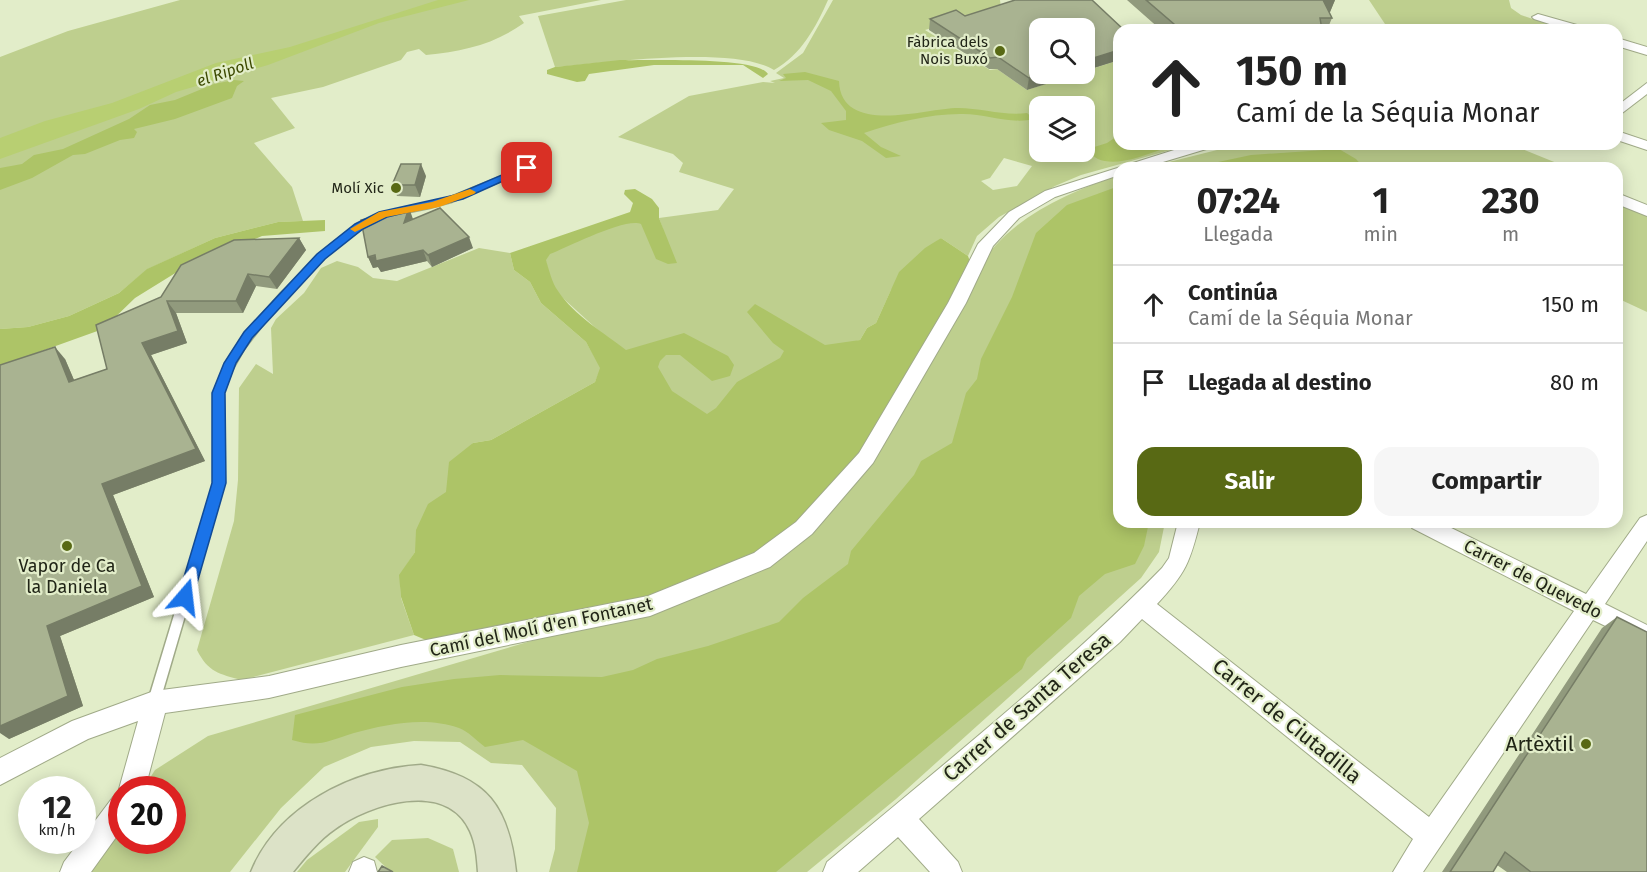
<!DOCTYPE html>
<html lang="es">
<meta charset="utf-8">
<style>
:root{--surface:#fff;--page:#f6f6f6;--text:#222;--muted:#767676;--line:#e0e0e0;--accent:#586914}
body{margin:0;font-family:"Fira Sans",sans-serif;background:var(--page);color:var(--text);height:100vh;display:flex;flex-direction:column;font-size:22px;white-space:nowrap}
*{box-sizing:border-box;margin:0}
p{font-size:20px;color:var(--muted)}
.icon{flex:none;width:33px;height:33px;fill:none;stroke:currentColor;stroke-width:2;stroke-linecap:round;stroke-linejoin:round}
.map{position:relative;flex:1;overflow:hidden}
.drawer{position:absolute;left:1113px;top:162px;width:510px;height:366px;display:flex;flex-direction:column;background:var(--surface);border-radius:18px;box-shadow:0 3px 15px #0003}
.drawer>*{flex:none}
.guide{position:absolute;left:1113px;top:24px;width:510px;height:126px;border-radius:18px;box-shadow:0 3px 15px #0003;background:#fff;color:var(--text);overflow:hidden}
.tools{position:absolute;left:1029px;top:18px;display:grid;gap:12px}
.tools a{display:grid;place-items:center;width:66px;height:66px;border-radius:12px;background:var(--surface);box-shadow:0 3px 15px #0003;font-size:30px}
.speed{position:absolute;left:18px;top:776px;display:flex;gap:12px;font-size:30px;font-weight:700;text-align:center}
.speed>*{display:grid;place-content:center;width:78px;height:78px;border-radius:50%;background:var(--surface);box-shadow:0 3px 15px #0003;line-height:1}
.speed small{font-size:15px;font-weight:400}
.speed .limit{border:9px solid #d22;background:#fff;color:#111}
.pin{position:absolute;display:grid;place-items:center;width:51px;height:51px;color:#fff;margin:-26px;border-radius:12px;box-shadow:0 3px 9px #0006}
.me{position:absolute;width:66px;margin:-33px;rotate:17deg;stroke-linejoin:round;filter:drop-shadow(0 0 4px #0008)}
.turn{display:flex;align-items:center;gap:21px;height:126px;padding:0 24px;font-size:27px}
.turn .icon{width:78px;height:78px;stroke-width:2.5}
.turn b{display:block;font-size:42px;line-height:51px}
.eta{display:flex;justify-content:space-evenly;align-items:center;height:102px;text-align:center}
.eta b{font-size:36px;font-weight:700;line-height:42px}
.button{display:flex;gap:12px;margin-top:auto;padding:12px 24px}
.button a{flex:1;height:69px;border-radius:18px;background:var(--accent);color:#fff;font-size:24px;font-weight:700;line-height:69px;text-align:center}
.button a+a{background:var(--page);color:var(--text)}
ul{padding:0;list-style:none}
li{display:flex;align-items:center;gap:18px;height:78px;padding:0 24px;border-top:2px solid var(--line)}
li div{flex:1}
li b{display:block;font-size:22px}
li em{font-style:normal}
.map>svg:first-child{display:block}
.green{fill:#becf8e;fill-rule:evenodd}
.forest{fill:#adc467}
.water{fill:#b8cf72}
.lines{fill:none;stroke-linecap:round;stroke-linejoin:round}
.lane-casing{stroke:#a0aa88;stroke-width:3}
.street-casing{stroke:#a0aa88;stroke-width:2}
.secondary-casing{stroke:#a0aa88;stroke-width:3}
.lane{fill:#fff;fill-rule:evenodd}
.street{fill:#fff;fill-rule:evenodd}
.secondary{fill:#dce2c7;fill-rule:evenodd}
.wall{fill:#919a7d}
.shaded-wall{fill:#767d66}
.building{fill:#a9b391;stroke:#767d66;stroke-width:1.5}
.route{fill:#1a73e8;stroke:#114b97;stroke-width:1.5}
.slow{fill:#f59e0b}
.poi-dot{fill:#586914;stroke:#e2edc9;stroke-width:2}
.labels{text-anchor:middle;dominant-baseline:central;stroke-width:4.5;stroke-linejoin:round;paint-order:stroke}
.far-poi-label{font-size:15px;fill:#212517;stroke:#e2edc9;text-anchor:end}
.far-water-label{font-size:16px;font-style:italic;fill:#3c4900;stroke:#e2edc9}
.poi-label{font-size:18px;fill:#212517;stroke:#e2edc9}
.street-label{font-size:18px;fill:#212517;stroke:#e2edc9}
.near-street-label{font-size:21px;fill:#212517;stroke:#e2edc9}
.near-poi-label{font-size:21px;fill:#212517;stroke:#e2edc9;text-anchor:end}
</style>
<div class="map">
<svg width="1647" height="872" viewBox="0 0 1647 872">
<rect width="100%" height="100%" fill="#e2edc9"/>
<g class="green">
<path d="M 180,0 L 601,0 L 519,16 L 524,23 C 493,45 463,51 426,55 L 419,49 L 407,52 L 401,60 L 323,87 L 271,98 L 295,128 L 254,143 L 292,187 L 303,221 L 278,222 L 215,238 L 148,269 L 119,293 L 69,316 L 28,327 L 0,329 L 0,57 L 68,31 Z"/>
<path d="M 626,0 L 828,0 C 816,27 801,55 774,70 C 734,45 605,63 555,67 L 538,16 Z"/>
<path d="M 833,0 L 1000,0 L 1001,7 L 925,30 L 990,70 L 997,69 L 1027,90 L 1119,60 L 1119,144 L 1192,144 L 1081,175 L 1055,186 L 999,217 L 977,236 L 968,256 L 941,238 L 920,254 L 891,290 L 876,323 L 867,328 L 860,340 L 842,345 L 784,350 L 786,357 L 715,414 L 701,418 L 677,402 L 653,366 L 660,355 L 713,349 L 623,353 L 553,289 L 544,254 L 631,219 L 663,229 L 659,218 L 718,210 L 734,189 L 679,172 L 683,163 L 673,154 L 618,137 L 689,96 L 763,82 L 775,83 L 770,81 L 784,78 L 776,73 L 803,53 ZM 1040,106 L 1084,106 L 1084,152 L 1040,152 ZM 1004,158 L 1032,166 L 1017,186 L 993,190 L 981,181 L 990,178 Z"/>
<polygon points="1369,0 1509,0 1511,8 1521,15 1565,30 1389,30"/>
<polygon points="1241,144 1510,144 1569,168 1145,168"/>
<path d="M 1119,175 L 1119,522 L 1165,522 L 1159,552 L 1141,578 L 896,799 L 807,872 L 549,872 L 555,849 L 556,808 L 522,765 L 491,763 L 460,742 L 414,741 L 371,747 L 324,767 L 281,808 L 230,872 L 91,872 L 121,824 L 122,840 L 172,840 L 172,789 L 143,789 L 155,770 L 208,736 L 650,606 L 957,303 C 969,284 980,261 996,245 C 1029,209 1074,191 1119,175 Z"/>
<polygon points="1617,204 1647,216 1647,312 1617,298"/>
<path d="M 479,248 L 510,253 L 514,270 L 530,282 L 541,303 L 586,342 L 601,368 L 595,382 L 491,440 L 473,443 L 415,552 L 400,575 L 401,598 L 414,635 L 242,680 C 219,674 208,672 197,650 L 234,521 L 238,480 L 239,388 L 256,364 L 273,374 L 271,328 L 276,319 L 304,293 L 321,268 L 337,261 L 358,267 L 373,278 L 397,281 Z"/>
<polygon points="378,819 378,827 345,872 297,872 307,860 359,822"/>
<polygon points="428,838 453,849 459,872 391,872 375,857 392,840"/>
</g>
<g class="forest">
<path d="M 620,60 C 645,61 757,56 768,74 L 763,78 L 743,65 L 654,65 L 589,74 L 585,81 L 577,82 L 547,74 L 547,70 L 555,67 Z"/>
<path d="M 805,72 L 839,81 C 841,137 926,108 958,108 C 981,108 1004,116 1027,113 L 1034,119 C 1010,125 985,113 960,114 C 928,114 894,123 864,133 L 881,147 L 901,156 L 886,158 L 862,141 L 829,130 L 821,123 L 846,120 L 846,111 L 831,91 L 808,80 L 779,81 L 786,78 L 783,74 Z"/>
<polygon points="234,80 244,81 237,86 232,98 175,119 134,129 137,132 134,138 120,140 85,154 73,155 32,178 0,190 0,168 22,164 34,155 63,149 129,119 150,105 175,100 214,84"/>
<path d="M 1119,135 L 1119,144 L 1157,144 L 1160,150 C 1140,157 1100,173 1088,149 L 1107,143 Z"/>
<polygon points="1339,149 1356,159 1364,168 1190,168 1251,155"/>
<path d="M 1119,186 L 1119,522 L 1149,522 L 1144,546 L 1135,564 L 1105,574 L 1079,596 L 1071,618 L 1027,658 L 1022,669 L 776,872 L 577,872 L 589,823 L 577,771 L 523,740 L 485,747 C 477,741 468,731 459,728 C 426,716 386,724 354,733 C 328,741 318,748 292,740 L 295,715 L 402,687 L 454,679 L 500,675 L 602,677 L 633,670 L 657,659 L 708,646 L 779,622 L 803,598 L 848,564 L 851,551 L 914,475 L 921,461 L 952,443 L 966,393 L 977,379 L 981,359 L 1012,297 L 1036,233 L 1067,205 Z"/>
<path d="M 635,189 L 652,199 L 659,208 L 659,218 L 677,263 L 668,264 L 656,259 L 641,224 C 626,217 568,247 550,254 L 546,260 C 549,270 552,283 558,291 C 574,315 604,333 626,350 L 684,333 L 728,356 L 734,365 L 730,376 L 712,381 L 680,355 L 666,355 L 660,361 L 658,367 L 672,391 L 707,414 L 716,408 L 737,382 L 780,358 L 784,351 L 773,343 L 747,312 L 755,304 L 825,345 L 860,340 L 867,328 L 876,323 L 899,272 L 925,248 L 941,238 L 968,256 L 973,270 L 866,458 L 804,528 L 650,606 L 433,643 L 414,635 L 401,597 L 399,575 L 415,552 L 416,530 L 428,504 L 446,492 L 449,462 L 473,443 L 491,440 L 595,382 L 600,368 L 586,342 L 541,303 L 530,282 L 514,270 L 510,253 L 630,212 L 633,203 L 624,194 L 625,190 Z"/>
<polygon points="325,220 325,231 262,236 177,272 135,298 103,329 0,366 0,329 28,327 69,316 119,293 147,269 215,238 278,222"/>
</g>
<polygon class="water" points="438,0 469,0 379,23 268,65 176,92 139,109 0,159 0,138 45,121 112,103 216,63 290,47"/>
<g class="lines">
<defs>
<polygon id="lane" points="527,166 530,168 529,169 451,202 429,208 384,217 357,231 334,249 286,296 264,323 244,349 231,372 222,393 224,483 160,701 158,705 154,706 150,705 148,701 214,483 214,393 222,372 238,346 258,319 281,293 329,246 352,228 379,214 429,204 446,199"/>
<g id="street">
<polygon points="1538,14 1584,27 1586,30 1568,30 1534,19 1532,17"/>
<polygon points="1617,38 1647,47 1647,55 1617,46"/>
<polygon points="1647,83 1647,94 1617,117 1617,106"/>
<polygon points="1617,131 1647,141 1647,150 1617,140"/>
<polygon points="1193,144 1215,144 1213,147 1143,168 1119,168 1119,175 1055,197 1019,218 993,246 966,303 873,463 812,534 770,567 650,616 401,667 269,698 165,713 145,789 122,789 122,829 91,872 60,872 64,862 113,797 121,793 119,789 138,721 88,739 0,785 0,758 72,721 154,691 269,676 401,645 648,596 754,553 796,522 859,453 948,303 978,244 1009,212 1045,191"/>
<polygon points="1617,193 1647,205 1647,216 1617,204"/>
<path d="M 1647,515 L 1647,541 L 1605,604 L 1647,625 L 1647,646 L 1593,620 L 1423,872 L 1393,872 L 1413,839 L 1142,619 L 1120,642 L 919,819 L 958,862 L 962,872 L 930,872 L 898,837 L 858,872 L 823,872 L 827,862 C 940,767 1058,674 1162,568 L 1169,558 L 1178,522 L 1200,522 C 1190,562 1186,573 1157,604 L 1429,817 L 1574,611 L 1412,528 L 1408,522 L 1439,522 L 1586,594 L 1640,518 Z"/>
<polygon points="364,857 374,861 377,872 349,872 353,862"/>
</g>
<path id="secondary" d="M 421,765 C 487,776 509,807 516,872 L 478,872 C 477,858 476,844 470,831 C 446,779 370,804 335,829 C 319,840 306,856 293,872 L 251,872 C 278,806 353,769 421,765 Z"/>
</defs>
<use href="#lane" class="lane-casing"/>
<use href="#street" class="street-casing"/>
<use href="#secondary" class="secondary-casing"/>
<use href="#lane" class="lane"/>
<use href="#street" class="street"/>
<use href="#secondary" class="secondary"/>
</g>
<g class="wall">
<polygon points="1127,0 1335,0 1330,12 1329,12 1332,18 1327,30 1161,30"/>
<polygon points="965,16 1119,30 1119,60 1084,71 1084,28 1027,90 997,69 989,69 929,30 930,19"/>
<polygon points="426,176 420,197 397,196 392,185"/>
<polygon points="413,220 473,248 432,267 427,261 381,272 378,267 373,268 368,257"/>
<polygon points="299,238 306,250 277,289 256,286 243,313 176,313 187,343 151,355 205,461 113,495 154,597 60,636 83,706 9,739 65,359 74,380 107,369 96,325"/>
<polygon points="1617,617 1647,872 1507,872 1497,865 1493,872 1442,872 1602,628"/>
</g>
<g class="shaded-wall">
<polygon points="1323,0 1335,0 1330,12 1317,14"/>
<polygon points="1119,50 1119,60 1084,71 1084,61"/>
<polygon points="1044,74 1078,74 1027,90 1029,78"/>
<polygon points="421,164 426,176 420,197 415,185"/>
<polygon points="409,208 413,219 404,223"/>
<polygon points="469,237 473,248 432,267 428,255"/>
<polygon points="299,238 306,250 277,289 269,277"/>
<polygon points="423,250 427,261 381,272 378,267 373,268 368,257"/>
<polygon points="248,274 256,286 243,313 236,301"/>
<polygon points="167,301 176,313 187,343 151,355 205,461 113,495 154,597 60,636 83,706 9,739 0,733 0,726 47,626 102,484 142,343"/>
<polygon points="55,347 65,359 80,394 69,382"/>
</g>
<g class="building">
<polygon points="1015,0 1092,0 1124,30 1119,30 1119,50 1084,61 1084,28 1040,28 1040,74 1044,74 1029,78 998,57 990,58 930,19 956,10 965,16"/>
<polygon points="1146,0 1323,0 1332,18 1320,18 1322,30 1181,30"/>
<polygon points="401,164 421,164 415,185 392,185"/>
<polygon points="409,208 404,223 440,208 469,237 428,255 423,250 376,261 375,255 368,257 361,220"/>
<polygon points="299,238 269,277 248,274 236,301 167,301 178,331 142,343 196,449 102,484 142,586 47,626 68,696 0,726 0,365 55,347 69,382 107,369 96,325 161,297 181,265 234,240"/>
<polygon points="1617,617 1647,632 1647,872 1531,872 1505,852 1493,872 1450,872"/>
<polygon points="382,866 393,872 378,872"/>
</g>
<polygon class="route" points="523,166 532,168 463,199 387,217 363,229 325,259 252,338 236,363 225,393 226,483 193,597 191,602 180,602 178,597 212,483 212,393 224,363 244,332 317,254 355,224 379,212 455,195"/>
<polygon class="slow" points="470,189 476,192 474,194 439,207 386,217 355,232 350,229 379,212 432,202"/>
<g class="poi-dot">
<circle cx="1000" cy="51" r="6"/>
<circle cx="396" cy="188" r="6"/>
<circle cx="67" cy="546" r="6"/>
<circle cx="1586" cy="744" r="6"/>
</g>
<g class="labels">
<g class="far-poi-label">
<text x="988" y="42">Fàbrica dels<tspan x="988" dy="17">Nois Buxó</tspan></text>
<text x="384" y="188">Molí Xic</text>
</g>
<g class="far-water-label">
<text transform="translate(225 72) rotate(-19)">el Ripoll</text>
</g>
<g class="poi-label">
<text x="67" y="566">Vapor de Ca<tspan x="67" dy="21">la Daniela</tspan></text>
</g>
<g class="street-label">
<text transform="translate(1533 579) rotate(27)">Carrer de Quevedo</text>
<text transform="translate(541 627) rotate(-12)">Camí del Molí d'en Fontanet</text>
</g>
<g class="near-street-label">
<text transform="translate(1027 707) rotate(-41)">Carrer de Santa Teresa</text>
<text transform="translate(1287 721) rotate(39)">Carrer de Ciutadilla</text>
</g>
<g class="near-poi-label">
<text x="1574" y="744">Artèxtil</text>
</g>
</g>
</svg>
<div class="tools">
<a><svg class="icon" aria-label="search" viewBox="0 0 24 24"><circle cx="10" cy="10" r="6"/><path d="M15 15l6 6"/></svg></a>
<a><svg class="icon" aria-label="layers" viewBox="0 0 24 24"><path d="M12 4l9 5-9 5-9-5zM3 14l9 5 9-5"/></svg></a>
</div>
<div class="speed"><div>12<small>km/h</small></div><div class="limit">20</div></div>
<div class="pin" style="left:527px;top:168px;background:#d93025"><svg class="icon" aria-label="arrive" viewBox="0 0 24 24"><path d="M6 21V4h12l-3 4 3 4H6"/></svg></div>
<svg class="me" style="left:185px;top:597px" viewBox="-20 -20 40 40"><path d="M0-17L14 15 0 8-14 15z" fill="#1a73e8" stroke="#fff" stroke-width="4"/></svg>
<div class="guide">
<div class="turn"><svg class="icon" aria-label="ahead" viewBox="0 0 24 24"><path d="M12 20V5M6 11l6-6 6 6"/></svg><div><b>150 m</b>Camí de la Séquia Monar</div></div>
</div>
<section class="drawer">
<div class="eta">
<div><b>07:24</b><p>Llegada</p></div>
<div><b>1</b><p>min</p></div>
<div><b>230</b><p>m</p></div>
</div>
<ul>
<li><svg class="icon" aria-label="ahead" viewBox="0 0 24 24"><path d="M12 20V5M6 11l6-6 6 6"/></svg><div><b>Continúa</b><p>Camí de la Séquia Monar</p></div><em>150 m</em></li>
<li><svg class="icon" aria-label="arrive" viewBox="0 0 24 24"><path d="M6 21V4h12l-3 4 3 4H6"/></svg><div><b>Llegada al destino</b></div><em>80 m</em></li>
</ul>
<div class="button"><a>Salir</a><a>Compartir</a></div>
</section>
</div>
